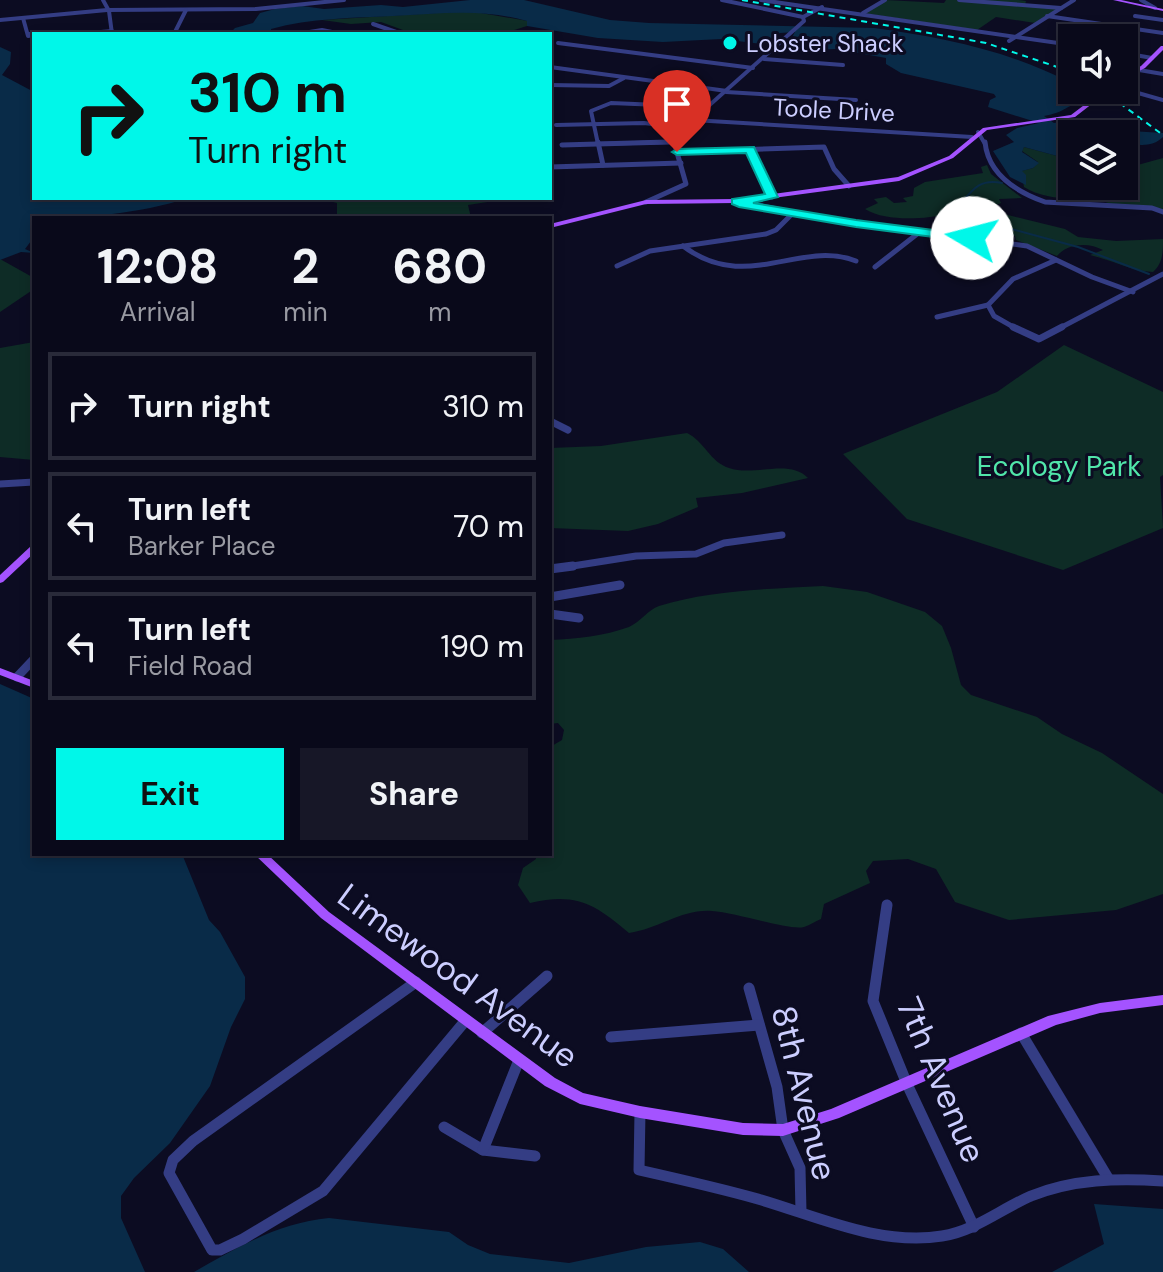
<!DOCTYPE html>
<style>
:root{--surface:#09091a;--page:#171727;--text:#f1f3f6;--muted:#999aa2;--line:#292a39;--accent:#00f7e9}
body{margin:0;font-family:"DM Sans",sans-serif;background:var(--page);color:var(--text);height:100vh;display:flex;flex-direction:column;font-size:30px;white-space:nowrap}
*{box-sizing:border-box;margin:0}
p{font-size:26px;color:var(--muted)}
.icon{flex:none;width:44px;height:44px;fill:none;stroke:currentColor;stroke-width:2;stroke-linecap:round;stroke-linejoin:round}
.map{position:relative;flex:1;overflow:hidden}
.side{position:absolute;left:32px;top:216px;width:520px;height:640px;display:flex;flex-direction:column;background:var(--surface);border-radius:0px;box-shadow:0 4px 12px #0003,0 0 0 2px var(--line)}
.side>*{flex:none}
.top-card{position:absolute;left:32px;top:32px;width:520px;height:168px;border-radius:0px;box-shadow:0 4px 12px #0003,0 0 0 2px var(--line);background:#00f7e9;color:#111;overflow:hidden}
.controls{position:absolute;left:1058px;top:24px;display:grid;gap:16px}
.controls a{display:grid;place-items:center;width:80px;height:80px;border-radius:0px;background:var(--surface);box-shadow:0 4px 12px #0003,0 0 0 2px var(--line);font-size:40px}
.pin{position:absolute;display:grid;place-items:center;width:68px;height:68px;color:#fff;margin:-82px -34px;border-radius:50% 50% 50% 0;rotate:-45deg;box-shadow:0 0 8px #0007}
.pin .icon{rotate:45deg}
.me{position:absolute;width:88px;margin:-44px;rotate:278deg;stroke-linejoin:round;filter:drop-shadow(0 0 6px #0008)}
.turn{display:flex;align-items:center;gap:28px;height:168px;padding:0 24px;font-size:36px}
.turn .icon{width:104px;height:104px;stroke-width:2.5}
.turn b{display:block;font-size:56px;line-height:68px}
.eta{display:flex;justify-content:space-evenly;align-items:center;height:136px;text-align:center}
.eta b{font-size:48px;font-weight:700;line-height:56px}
.cta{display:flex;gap:16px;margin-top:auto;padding:16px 24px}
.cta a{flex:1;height:92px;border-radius:0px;background:var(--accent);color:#111;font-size:32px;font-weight:700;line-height:92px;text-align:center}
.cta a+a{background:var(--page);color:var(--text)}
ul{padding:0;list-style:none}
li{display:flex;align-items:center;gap:24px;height:108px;margin:0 16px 12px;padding:0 8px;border:4px solid var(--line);border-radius:0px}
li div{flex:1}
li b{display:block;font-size:30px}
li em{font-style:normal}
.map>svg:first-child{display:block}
.green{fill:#0e2c26}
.water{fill:#092b48}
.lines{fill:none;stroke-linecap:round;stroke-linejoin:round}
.stream{stroke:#092b48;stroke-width:2}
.minor-far4{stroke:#343d84;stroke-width:4}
.minor-far3{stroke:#343d84;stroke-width:5}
.minor-far2{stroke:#343d84;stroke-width:7}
.minor-far1{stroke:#343d84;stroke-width:9}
.minor{stroke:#343d84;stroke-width:11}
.major{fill:#a453ff;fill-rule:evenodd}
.rail{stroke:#00f7e9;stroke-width:2;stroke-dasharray:6 5;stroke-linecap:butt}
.route{fill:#00f7e9;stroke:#00a197;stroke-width:2}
.poi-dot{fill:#00f7e9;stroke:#0c0c22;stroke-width:3}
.labels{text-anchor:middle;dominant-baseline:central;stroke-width:6;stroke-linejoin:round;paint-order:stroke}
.far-poi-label{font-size:24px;fill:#ccceff;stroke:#0c0c22;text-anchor:start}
.far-street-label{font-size:24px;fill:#ccceff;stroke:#0c0c22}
.park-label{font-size:28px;fill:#51e6aa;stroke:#0c0c22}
.near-street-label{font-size:34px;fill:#ccceff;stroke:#0c0c22}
</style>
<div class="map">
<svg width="1163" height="1272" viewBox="0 0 1163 1272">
<rect width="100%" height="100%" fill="#0c0c22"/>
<g class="green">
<polygon points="885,0 944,3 946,0 1019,0 1026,1 1025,5 1061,8 1035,23 996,17 977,30 863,13"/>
<polygon points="469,11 528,21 527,26 502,34 414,34 381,22 351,24 322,20"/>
<path d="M 1024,147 L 1072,160 L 1072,186 L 1124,186 L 1124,163 L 1134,166 L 1163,158 L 1163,209 L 1104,204 L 1124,193 C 1090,197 1054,205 1024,187 L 1021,171 L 1033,168 L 1038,162 L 1022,151 Z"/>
<path d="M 987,165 L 991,174 L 1022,198 L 999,199 L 1001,203 L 994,206 L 1004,214 L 1065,229 L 1078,237 L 1116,241 L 1163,239 C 1163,252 1163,263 1153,272 C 1130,271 1113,260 1090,255 L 1103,250 C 1089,242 1067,243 1057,256 L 1016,240 L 1015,236 C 992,229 971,224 950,217 C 939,214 929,218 919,218 C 900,219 880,218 865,209 L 878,203 L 874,199 L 886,197 L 894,203 L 907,202 L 903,198 L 913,196 L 914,188 L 925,182 L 983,173 L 981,167 Z"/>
<polygon points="317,198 514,198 468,205 471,218 337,218 337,203"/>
<polygon points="0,259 34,278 34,289 0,312"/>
<polygon points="34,342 34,460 0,457 0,348"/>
<polygon points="1064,345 1163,392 1163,475 1160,477 1163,528 1063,570 907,519 843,454 997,392"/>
<path d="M 687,433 C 704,441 710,462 729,468 C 754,477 789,458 808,478 L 742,493 L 696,498 L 698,507 L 658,524 L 628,531 L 550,528 L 550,448 L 601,446 Z"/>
<path d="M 823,586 L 867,592 L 925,612 L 942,626 L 951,648 L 961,685 L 971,695 L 1037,717 L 1062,734 L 1102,753 L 1163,794 L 1163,894 L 1116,910 L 1009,920 L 955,902 L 936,869 L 908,859 L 873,861 L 866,871 L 870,883 L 824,904 L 821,919 C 816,921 810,925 804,927 C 789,931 735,912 712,911 C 681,909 659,929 629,933 C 595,904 576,892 530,903 L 518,885 L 523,868 L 536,859 L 535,854 L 550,854 L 550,747 L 562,740 L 564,730 L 558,723 L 550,724 L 550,640 C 577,639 604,636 629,627 C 640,622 648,610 659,606 C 710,590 769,589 823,586 Z"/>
</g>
<g class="water">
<path d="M 470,0 L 524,0 L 610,20 L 649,23 L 874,28 C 941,37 1011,51 1071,83 L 1072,90 L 1080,90 L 1086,98 C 1067,106 1065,112 1044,116 L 1054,123 L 1072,120 L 1099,129 L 1163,133 L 1163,137 C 1152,148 1138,145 1124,143 L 1124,134 L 1072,134 L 1072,143 L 1061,144 L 1072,148 L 1072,160 L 1024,147 L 1022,152 L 1039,163 L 1033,168 L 1022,171 L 1026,175 L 1026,185 L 1010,177 L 993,151 L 1014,142 L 1006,135 L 1017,128 L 1039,123 L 988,107 L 990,100 L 996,97 L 994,94 L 901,73 L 886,64 L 886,58 L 836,49 L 788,51 L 785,50 L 795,32 L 780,33 L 762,44 L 721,39 L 663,42 L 598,38 L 527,26 L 527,21 C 482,8 439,14 393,16 C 352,18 311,18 271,29 L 271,34 L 229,34 L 235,28 L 253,23 L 260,13 L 275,9 L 302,6 L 324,9 L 381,5 L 403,7 Z"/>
<path d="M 0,47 L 11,52 L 10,64 L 2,75 L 34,92 L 34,198 L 189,198 C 136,214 89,218 34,218 L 34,237 L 25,249 L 34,253 L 21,252 L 0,260 Z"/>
<polygon points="0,684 34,699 34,854 182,854 209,920 220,932 245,977 245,999 231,1027 210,1086 170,1143 134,1178 121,1196 121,1218 145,1272 0,1272"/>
<polygon points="1094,1204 1163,1209 1163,1272 1052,1272 1104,1244"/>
<path d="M 329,1218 L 449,1232 L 468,1245 L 490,1254 L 569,1263 L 646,1247 L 700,1242 L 723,1249 L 749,1272 L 194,1272 C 238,1247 278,1223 329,1218 Z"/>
</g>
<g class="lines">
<path class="stream" d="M 1002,183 C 978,178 972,191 957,208 L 960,215 L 1078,247 L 1149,274"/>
<g class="minor-far4">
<polyline points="103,0 109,11 112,34"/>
<polyline points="722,0 803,17"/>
<polyline points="761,0 1072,45"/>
<polyline points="959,0 1061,8"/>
<polyline points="1141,0 1155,8"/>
<polyline points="863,13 885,0"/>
<polyline points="1047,16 1163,33"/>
<polyline points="1135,16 1163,20"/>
<polyline points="23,18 28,36 33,35 29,34"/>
<polyline points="0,20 107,10 256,9 344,0"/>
<polyline points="373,24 402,34"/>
<polyline points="79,34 112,31"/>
<polyline points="174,34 186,10"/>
<polyline points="297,34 322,30 342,34"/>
<polyline points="1009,41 1074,0"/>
<polyline points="558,43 753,68"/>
<polyline points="1124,53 1152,58"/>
<polyline points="764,59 843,65"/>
<polyline points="550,67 727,91"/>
<polyline points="1139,70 1163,74"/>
<polyline points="1124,84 1135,72"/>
<polyline points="550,85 609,86 624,78"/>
<polyline points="1124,89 1163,100"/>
<polyline points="726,92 856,100"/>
<polyline points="693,120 972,137"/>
<polyline points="556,125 644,123 684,128"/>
<polyline points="978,132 985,144"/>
<polyline points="593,144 674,142"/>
<polyline points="598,144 591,111 611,103 659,105 660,124"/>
<polyline points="675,144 677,134 804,21 803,17 822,7"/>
</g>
<g class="minor-far3">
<polyline points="598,142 603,165"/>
<path d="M 985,142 C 988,174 1017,192 1045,202 L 1152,208 L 1163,212"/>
<polyline points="562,145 668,142"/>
<polyline points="750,149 772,197"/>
<polyline points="677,152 824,147 834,169 849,186"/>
<polyline points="550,167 681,163"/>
<polyline points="736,201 856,224 1027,246 1092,277 1133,292"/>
<polyline points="646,202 686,184 674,142"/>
<path d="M 683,246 C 746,294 800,239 856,261"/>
<polyline points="617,266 650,251 766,234 776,230 792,214"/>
<polyline points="875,267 921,231"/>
<polyline points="937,317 988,305"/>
<polyline points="1017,329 994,316 988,305 1013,279 1056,260"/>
<polyline points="1058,329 1163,274"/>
</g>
<g class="minor-far2">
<polyline points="1013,327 1039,339 1062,327"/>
<polyline points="550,421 568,430"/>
<polyline points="0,484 34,482"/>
<polyline points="560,568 636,556 696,554 724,543 782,535"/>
</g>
<g class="minor-far1">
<polyline points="550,569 573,566"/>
<polyline points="550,597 620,585"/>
<polyline points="550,614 579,618"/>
<polyline points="17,677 34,659"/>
</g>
<g class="minor">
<polyline points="887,905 873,1001 907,1084 974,1227"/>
<polyline points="416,982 193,1141 173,1160 169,1173 212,1250 220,1250 243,1239 323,1191 466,1020"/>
<polyline points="749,988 777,1087 783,1130 800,1168 801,1212"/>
<polyline points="482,1033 547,976"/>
<polyline points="1021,1033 1108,1178"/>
<polyline points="611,1037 759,1025"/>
<path d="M 640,1112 L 639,1170 C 679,1179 719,1188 758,1199 C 817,1216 879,1246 942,1236 C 975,1231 1001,1209 1031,1196 C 1073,1179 1118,1178 1163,1181"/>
<polyline points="444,1127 483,1150 535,1156"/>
<polyline points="483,1150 519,1060"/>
</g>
<g class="major">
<polygon points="1113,0 1121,0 1163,9 1163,11"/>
<polygon points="1161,46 1163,46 1163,50 1145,68 1124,79 1124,75 1141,66"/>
<polygon points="1104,90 1106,93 1075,117 987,130 953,158 899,181 736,203 646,204 550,228 550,224 646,200 736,199 898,177 949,156 983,128 1071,115"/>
<polygon points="34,545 34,553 3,582 0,583 0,575 31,546"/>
<polygon points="0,668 34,681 34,688 0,675"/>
<polygon points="254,854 267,854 329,912 555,1078 583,1093 640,1106 743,1123 783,1124 831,1109 1048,1016 1100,1003 1163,995 1163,1005 1100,1013 1056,1025 839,1118 783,1136 743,1135 640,1118 580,1104 545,1086 321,918"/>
</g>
<g class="rail">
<polyline points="742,0 986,43 1072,72"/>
<polyline points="1102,90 1163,135"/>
</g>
</g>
<polygon class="route" points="754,147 778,197 753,203 856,220 972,235 978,238 972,242 856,227 739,207 732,204 732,199 765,194 746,153 677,155 672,152 677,149"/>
<circle class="poi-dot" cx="730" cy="43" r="8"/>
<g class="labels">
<g class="far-poi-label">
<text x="746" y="43">Lobster Shack</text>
</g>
<g class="far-street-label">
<text transform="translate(834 110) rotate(3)">Toole Drive</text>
</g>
<g class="park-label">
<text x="1059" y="466">Ecology Park</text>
</g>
<g class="near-street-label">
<text transform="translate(458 976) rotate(36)">Limewood Avenue</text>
<text transform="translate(941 1080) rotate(67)">7th Avenue</text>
<text transform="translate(804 1093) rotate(76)">8th Avenue</text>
</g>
</g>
</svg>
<div class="controls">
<a><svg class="icon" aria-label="sound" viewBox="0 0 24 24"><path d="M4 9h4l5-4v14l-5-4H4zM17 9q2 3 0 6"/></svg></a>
<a><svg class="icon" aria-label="layers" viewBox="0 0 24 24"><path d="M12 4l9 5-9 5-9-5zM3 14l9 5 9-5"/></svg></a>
</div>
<div class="pin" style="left:677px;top:152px;background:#d93025"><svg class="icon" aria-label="arrive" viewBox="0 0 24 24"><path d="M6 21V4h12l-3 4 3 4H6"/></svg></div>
<svg class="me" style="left:972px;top:238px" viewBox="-20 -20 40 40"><circle r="19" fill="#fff"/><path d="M0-13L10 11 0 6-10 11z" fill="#00f7e9"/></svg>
<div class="top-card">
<div class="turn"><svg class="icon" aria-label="right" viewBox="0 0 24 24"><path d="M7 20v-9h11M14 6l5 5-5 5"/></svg><div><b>310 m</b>Turn right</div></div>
</div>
<section class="side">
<div class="eta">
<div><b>12:08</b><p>Arrival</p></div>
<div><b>2</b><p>min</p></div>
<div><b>680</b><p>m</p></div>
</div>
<ul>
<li><svg class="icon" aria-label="right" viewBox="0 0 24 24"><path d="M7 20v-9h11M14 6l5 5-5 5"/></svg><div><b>Turn right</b></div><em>310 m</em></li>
<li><svg class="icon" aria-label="left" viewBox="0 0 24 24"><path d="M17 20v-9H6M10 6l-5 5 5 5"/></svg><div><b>Turn left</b><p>Barker Place</p></div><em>70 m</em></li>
<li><svg class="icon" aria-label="left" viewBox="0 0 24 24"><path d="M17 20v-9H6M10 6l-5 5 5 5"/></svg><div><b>Turn left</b><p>Field Road</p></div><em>190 m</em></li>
</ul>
<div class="cta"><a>Exit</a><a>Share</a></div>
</section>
</div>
